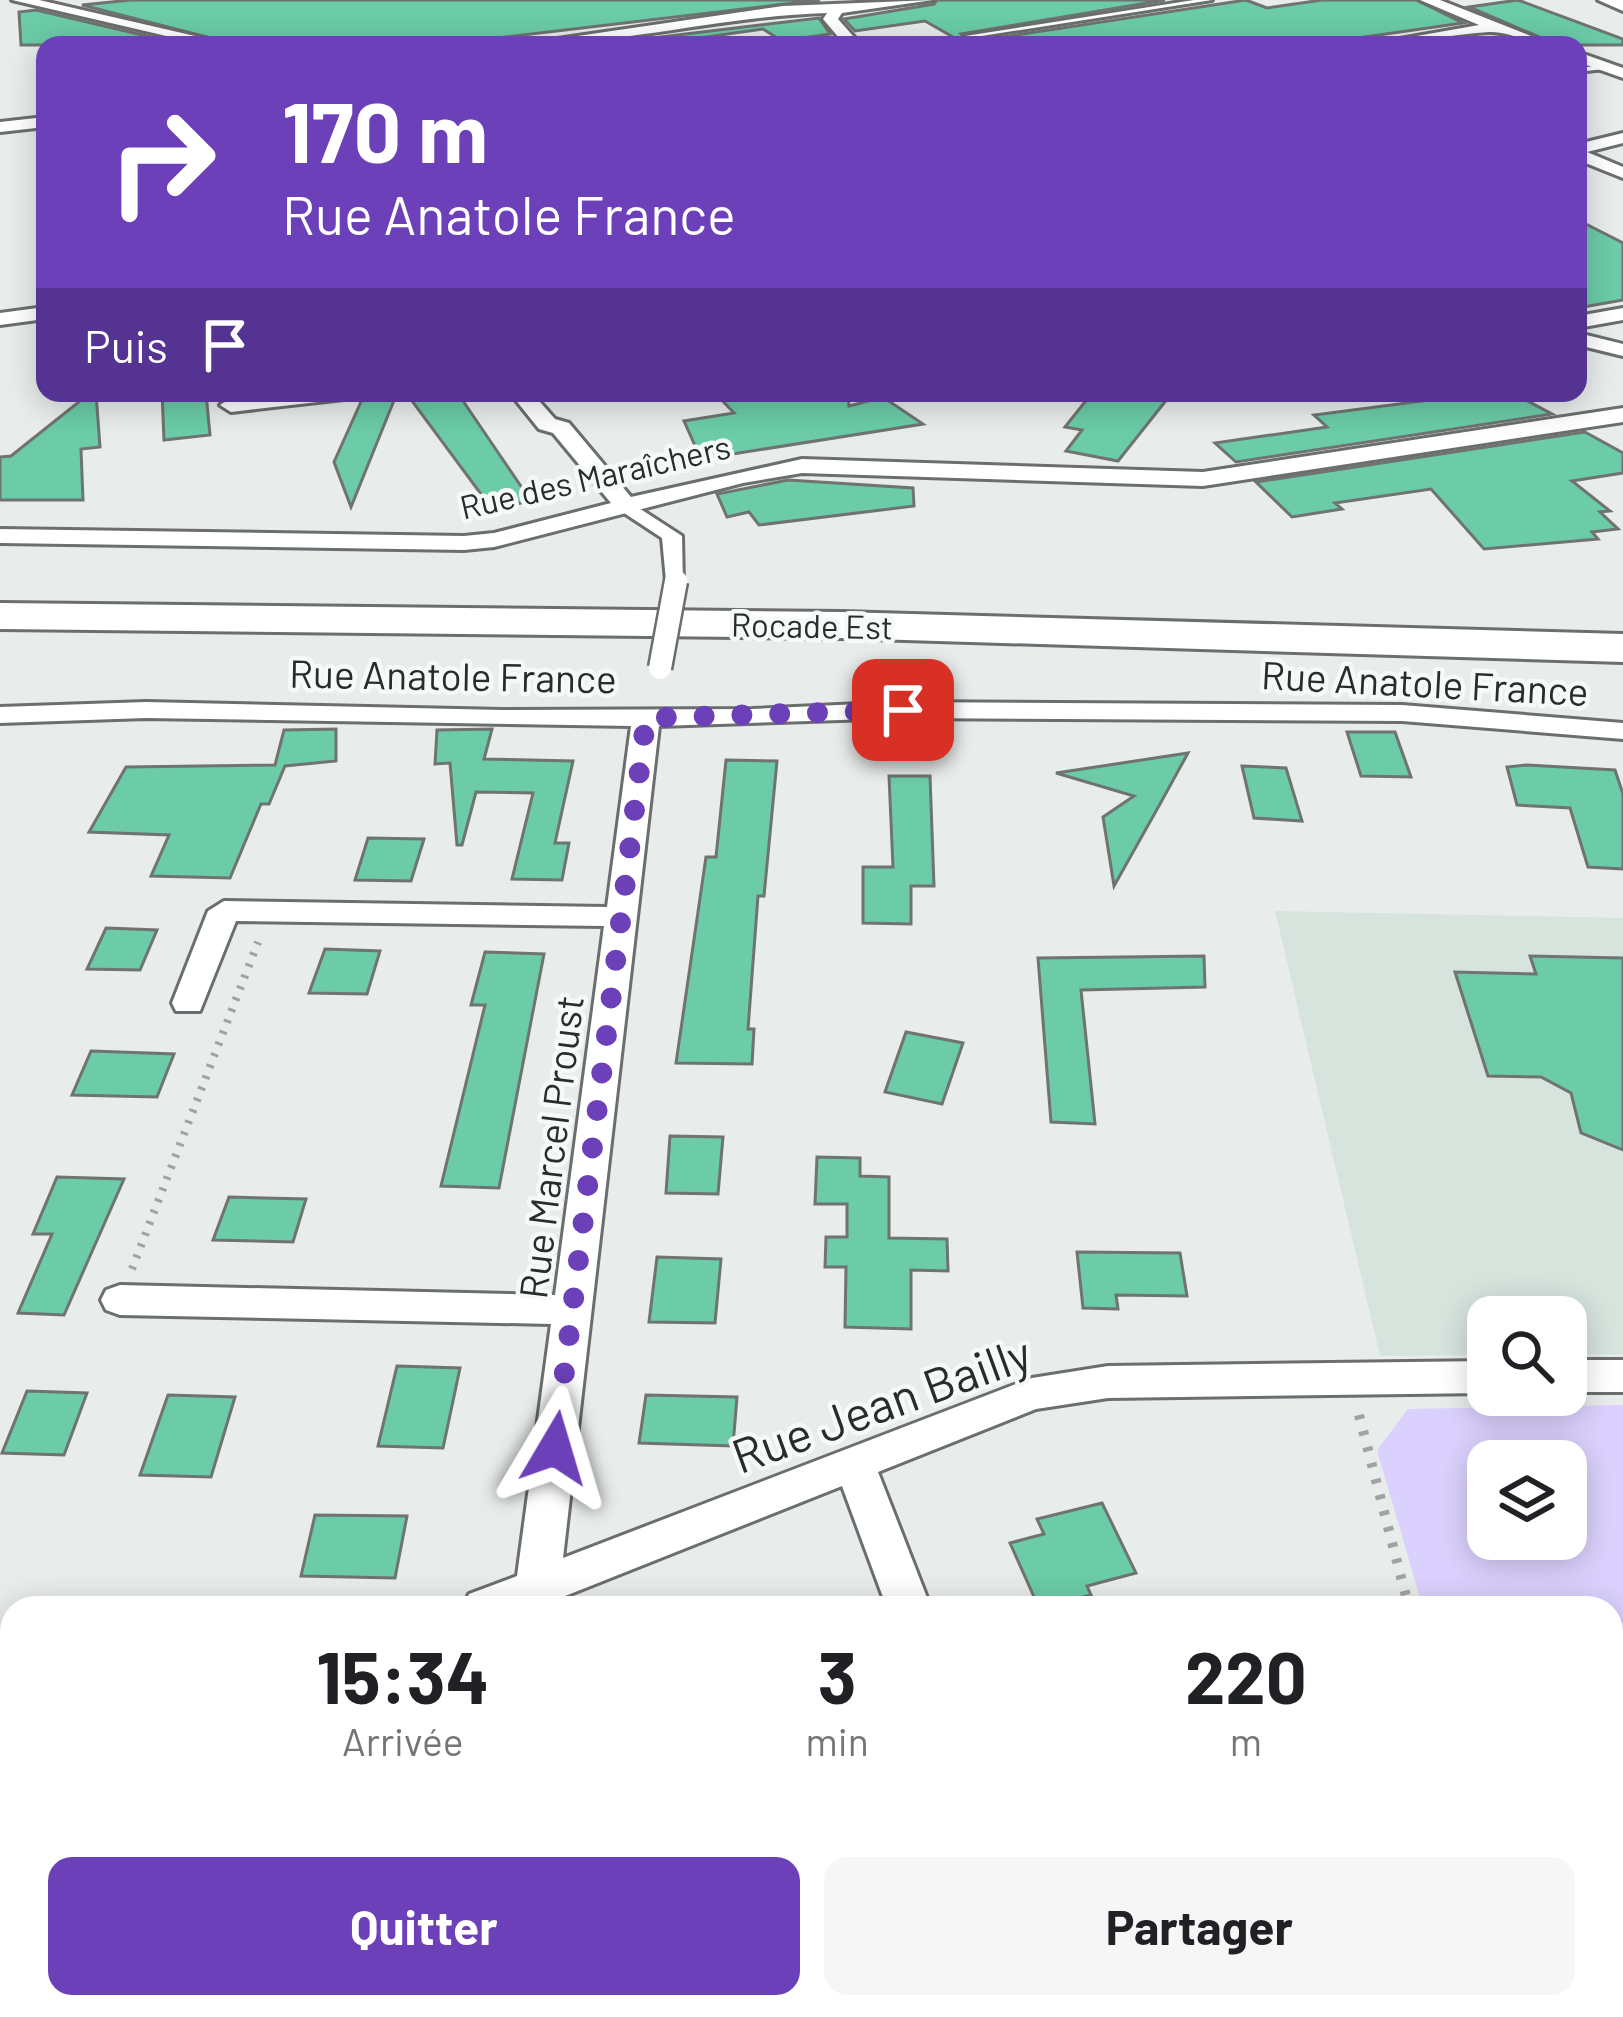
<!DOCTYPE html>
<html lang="fr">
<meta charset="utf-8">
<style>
:root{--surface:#fff;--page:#f6f6f6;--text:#202124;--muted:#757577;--accent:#6b40b8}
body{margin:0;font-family:Barlow,sans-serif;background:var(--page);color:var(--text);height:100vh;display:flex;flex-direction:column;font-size:45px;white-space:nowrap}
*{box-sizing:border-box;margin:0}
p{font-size:39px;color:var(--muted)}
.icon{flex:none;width:66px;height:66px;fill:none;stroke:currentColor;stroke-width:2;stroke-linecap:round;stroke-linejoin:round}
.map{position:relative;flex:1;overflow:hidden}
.side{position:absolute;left:0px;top:1596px;width:1623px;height:423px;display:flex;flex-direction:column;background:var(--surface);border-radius:36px 36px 0 0;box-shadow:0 6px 30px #0003}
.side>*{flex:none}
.hud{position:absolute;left:36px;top:36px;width:1551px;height:366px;border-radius:24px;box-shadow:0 6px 30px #0003;background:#6b40b8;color:#fff;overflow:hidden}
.buttons{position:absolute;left:1467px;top:1296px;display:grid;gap:24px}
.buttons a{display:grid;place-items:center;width:120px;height:120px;border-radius:24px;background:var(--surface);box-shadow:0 6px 30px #0003;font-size:60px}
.pin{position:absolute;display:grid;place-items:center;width:102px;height:102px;color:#fff;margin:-51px;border-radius:24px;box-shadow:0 6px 18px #0006}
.me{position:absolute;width:132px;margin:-66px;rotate:7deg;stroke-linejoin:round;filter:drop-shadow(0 0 9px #0008)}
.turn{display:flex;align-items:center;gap:42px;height:252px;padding:0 48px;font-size:54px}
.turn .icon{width:156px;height:156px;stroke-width:2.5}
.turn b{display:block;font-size:84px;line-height:102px}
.then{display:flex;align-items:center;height:114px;padding:0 48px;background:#0003;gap:24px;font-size:45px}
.eta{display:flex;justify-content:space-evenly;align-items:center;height:204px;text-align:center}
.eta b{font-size:72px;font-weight:700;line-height:84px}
.primary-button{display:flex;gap:24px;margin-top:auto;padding:24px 48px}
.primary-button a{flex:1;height:138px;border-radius:24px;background:var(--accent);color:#fff;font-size:48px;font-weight:700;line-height:138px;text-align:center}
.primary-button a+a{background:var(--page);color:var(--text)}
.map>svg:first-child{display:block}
.built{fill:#d7e4de}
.green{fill:#dbd1fe;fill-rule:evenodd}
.building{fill:#6bcca7;stroke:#6f7371;stroke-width:3}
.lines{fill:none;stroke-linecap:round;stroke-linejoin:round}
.service-casing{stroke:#6a6e6c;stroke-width:6}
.pedestrian-casing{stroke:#6a6e6c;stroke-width:6}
.minor-casing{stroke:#6a6e6c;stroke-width:6}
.secondary-casing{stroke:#6a6e6c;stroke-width:6}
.trunk-casing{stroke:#6a6e6c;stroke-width:6}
.path-far1{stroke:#a0a3a2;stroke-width:8;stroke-dasharray:3 9;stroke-linecap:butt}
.path{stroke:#a0a3a2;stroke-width:10;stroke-dasharray:4.5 12;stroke-linecap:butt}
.service{fill:#fff;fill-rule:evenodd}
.pedestrian{fill:#fff;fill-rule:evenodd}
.minor{fill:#fff;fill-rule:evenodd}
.secondary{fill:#fff;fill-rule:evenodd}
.trunk{fill:#fff;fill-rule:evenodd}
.pedestrian-bridge-casing{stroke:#6a6e6c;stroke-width:27;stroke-linecap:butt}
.pedestrian-bridge{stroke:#fff;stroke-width:22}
.route{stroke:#6b40b8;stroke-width:21;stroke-dasharray:0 37.8}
.labels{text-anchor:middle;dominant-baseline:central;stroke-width:9;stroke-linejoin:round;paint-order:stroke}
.far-street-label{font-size:33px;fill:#2a2c2b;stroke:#f5faf8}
.street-label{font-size:39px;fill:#2a2c2b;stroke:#f5faf8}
.near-street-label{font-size:48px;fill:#2a2c2b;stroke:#f5faf8}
</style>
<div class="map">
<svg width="1623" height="2017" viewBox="0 0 1623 2017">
<rect width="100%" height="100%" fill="#e8ecea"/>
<polygon class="built" points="1275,911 1623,918 1623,1354 1566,1355 1566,1317 1488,1317 1488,1355 1380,1356"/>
<path class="green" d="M 1623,1405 L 1623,2017 L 1552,2017 L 1542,2007 L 1611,2007 L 1611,1608 L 1423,1608 L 1377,1450 L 1408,1409 ZM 1488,1461 L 1566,1461 L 1566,1539 L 1488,1539 Z"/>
<g class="building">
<polygon points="131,0 820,0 438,45 238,45 82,5"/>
<polygon points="937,0 1165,0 961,34 970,42 1246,0 1267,8 1322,0 1416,0 1463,23 1309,45 967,45 925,21 855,31 844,19 934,4"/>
<polygon points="1518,0 1623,39 1623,45 1558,45 1469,7"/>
<polygon points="36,10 185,45 21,45 19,12"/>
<polygon points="819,18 830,34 782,41 763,29 649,45 611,43"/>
<polygon points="1578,220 1623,243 1623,300 1578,308"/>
<polygon points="90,393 96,393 100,447 81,449 83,500 0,500 0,457 11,456"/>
<polygon points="162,393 206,393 210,435 164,440"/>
<polygon points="365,393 397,393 351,507 334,462"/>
<polygon points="715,393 848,393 849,406 883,397 923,424 701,459 684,421 734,413"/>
<polygon points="1092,393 1172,393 1118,461 1066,451 1082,430 1065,427"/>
<polygon points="1483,393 1513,393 1552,414 1236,462 1215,443 1327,427 1314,415"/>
<polygon points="459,395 531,501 492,509 412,401"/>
<polygon points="1585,432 1623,453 1623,473 1572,481 1610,511 1600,512 1618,529 1592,532 1598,539 1484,549 1431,489 1335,503 1342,509 1292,517 1256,482"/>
<polygon points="788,480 913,488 914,506 759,525 749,512 727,517 717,494"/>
<polygon points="336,729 336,761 285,766 269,804 261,804 230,878 151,876 169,835 89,832 126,767 275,765 284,730"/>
<polygon points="492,729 484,759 573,761 555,843 569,843 562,880 512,879 533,793 476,792 462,845 457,845 450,763 435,764 437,730"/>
<polygon points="1347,732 1395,732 1411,777 1361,776"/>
<polygon points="1188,753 1160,804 1114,886 1103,817 1134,796 1056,773"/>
<polygon points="726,760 777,761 764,896 758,896 748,1029 754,1029 752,1064 676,1063 706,857 716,857"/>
<polygon points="1527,765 1615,770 1623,794 1623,869 1588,867 1570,808 1517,805 1507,767"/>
<polygon points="1242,766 1286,768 1302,821 1254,818"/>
<polygon points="889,776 930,776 934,886 911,886 911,924 863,923 863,867 893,867"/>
<polygon points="368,838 424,839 411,881 355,880"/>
<polygon points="106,928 157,930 140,970 87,969"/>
<polygon points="325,949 380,951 367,994 309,993"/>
<polygon points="485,952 544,954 499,1188 441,1186 485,1005 471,1005"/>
<polygon points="1204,956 1205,987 1081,990 1095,1124 1051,1122 1038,958"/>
<polygon points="1530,956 1623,958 1623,1150 1581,1133 1571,1093 1541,1077 1488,1076 1455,972 1536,974"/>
<polygon points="906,1032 963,1043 942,1104 885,1092"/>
<polygon points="91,1051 174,1054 157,1097 72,1095"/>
<polygon points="670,1136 723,1137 718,1194 666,1193"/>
<polygon points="817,1157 860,1158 860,1176 889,1177 889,1238 947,1239 948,1271 911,1270 911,1329 845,1327 846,1267 825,1267 826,1237 847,1237 847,1204 815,1204"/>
<polygon points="57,1177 124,1179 64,1315 18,1313 52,1234 33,1234"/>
<polygon points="229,1197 306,1199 293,1242 213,1240"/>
<polygon points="1077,1252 1180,1253 1187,1296 1116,1295 1118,1309 1083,1308"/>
<polygon points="657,1257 721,1259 715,1323 649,1322"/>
<polygon points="397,1366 460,1368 443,1448 378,1446"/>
<polygon points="27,1391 87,1393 64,1455 2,1453"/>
<polygon points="168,1395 235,1397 211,1477 140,1475"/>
<polygon points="646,1395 737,1397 733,1446 639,1443"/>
<polygon points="1102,1503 1136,1573 1087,1586 1091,1595 1039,1608 1010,1543 1044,1534 1037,1519"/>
<polygon points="315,1515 407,1516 395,1578 301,1576"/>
</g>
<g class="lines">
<defs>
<g id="service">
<polygon points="1194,0 1212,0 969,38 965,36"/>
<polygon points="1607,65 1604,69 1578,72 1578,68"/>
</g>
<polygon id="pedestrian" points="625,499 682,536 683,585 669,585 666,581 662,538 618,509 618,501"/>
<g id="minor">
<polygon points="12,0 39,0 234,45 205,45"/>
<path d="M 933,0 L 842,13 L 838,19 L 861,45 L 845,45 L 823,19 L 827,13 C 723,16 621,45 516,45 L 783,6 Z"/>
<path d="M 1420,0 L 1440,0 L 1554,45 C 1531,45 1510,31 1489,32 C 1448,34 1408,45 1366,45 L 1479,25 Z"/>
<polygon points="1578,52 1623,68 1623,78 1578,62"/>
<polygon points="45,117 45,127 0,132 0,122"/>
<polygon points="1623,133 1623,143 1587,152 1623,167 1623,178 1578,160 1578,144"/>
<polygon points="45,307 45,319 0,325 0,313"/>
<polygon points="1623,308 1623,320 1578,328 1578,316"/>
<polygon points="1578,333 1623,344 1623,356 1578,345"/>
<polygon points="283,393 355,393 344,399 231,412 220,405 231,398"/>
<polygon points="510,393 532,393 555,419 569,423 631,497 802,459 1203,472 1623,408 1623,422 1203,486 802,473 743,483 494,547 464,550 0,543 0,529 464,536 494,533 611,503 553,433 539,429"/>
<polygon points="146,702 503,710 752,709 903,702 1402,705 1623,723 1623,739 1402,721 903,718 659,726 563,1558 1032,1378 1108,1366 1488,1361 1488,1393 1108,1398 1036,1409 878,1472 931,1608 887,1608 842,1486 535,1608 463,1608 469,1594 517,1576 551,1324 120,1315 106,1310 101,1300 106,1290 120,1285 555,1295 604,926 236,921 200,1011 176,1011 172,1003 208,911 224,901 607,907 631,726 146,718 0,723 0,707"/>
<rect x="1566" y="1360" width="57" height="32"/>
<polygon points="12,1781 12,1827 0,1832 0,1786"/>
<polygon points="1034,2007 1086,2007 1090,2017 1038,2017"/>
</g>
<polygon id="secondary" points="1598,0 1623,0 1623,11"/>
<polygon id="trunk" points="0,603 841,612 1623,634 1623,662 841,638 0,629"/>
</defs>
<use href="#service" class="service-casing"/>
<use href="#pedestrian" class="pedestrian-casing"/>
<use href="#minor" class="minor-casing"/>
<use href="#secondary" class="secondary-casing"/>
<use href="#trunk" class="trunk-casing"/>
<polyline class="path-far1" points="132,1269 258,942"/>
<g class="path">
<polyline points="1359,1415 1409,1608"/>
<polyline points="1522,2007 1529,2017"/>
</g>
<use href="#service" class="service"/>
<use href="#pedestrian" class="pedestrian"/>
<use href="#minor" class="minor"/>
<use href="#secondary" class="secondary"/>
<use href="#trunk" class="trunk"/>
<defs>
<polyline id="pedestrian-bridge" points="660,668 676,581"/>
</defs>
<use href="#pedestrian-bridge" class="pedestrian-bridge-casing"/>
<use href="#pedestrian-bridge" class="pedestrian-bridge"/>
</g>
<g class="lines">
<polyline class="route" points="555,1448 646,718 903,710"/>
</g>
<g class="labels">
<g class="far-street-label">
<text transform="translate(595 476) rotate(-13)">Rue des Maraîchers</text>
<text transform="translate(812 625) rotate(1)">Rocade Est</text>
</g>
<g class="street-label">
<text transform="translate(453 675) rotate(1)">Rue Anatole France</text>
<text transform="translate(1425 682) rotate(3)">Rue Anatole France</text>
<text transform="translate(550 1147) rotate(-83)">Rue Marcel Proust</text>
</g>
<g class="near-street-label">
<text transform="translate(881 1403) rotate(-20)">Rue Jean Bailly</text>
</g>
</g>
</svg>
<div class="buttons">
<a><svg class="icon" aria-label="search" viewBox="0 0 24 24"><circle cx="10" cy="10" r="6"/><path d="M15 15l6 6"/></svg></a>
<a><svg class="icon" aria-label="layers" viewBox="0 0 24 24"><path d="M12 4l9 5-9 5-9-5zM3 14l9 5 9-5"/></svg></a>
</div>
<div class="pin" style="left:903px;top:710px;background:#d93025"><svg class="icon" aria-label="arrive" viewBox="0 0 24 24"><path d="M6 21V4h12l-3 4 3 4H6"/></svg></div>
<svg class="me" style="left:555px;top:1448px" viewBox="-20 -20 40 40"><path d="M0-17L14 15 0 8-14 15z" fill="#6b40b8" stroke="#fff" stroke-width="4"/></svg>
<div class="hud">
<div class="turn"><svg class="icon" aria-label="right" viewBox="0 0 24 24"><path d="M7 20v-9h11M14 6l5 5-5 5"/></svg><div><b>170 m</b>Rue Anatole France</div></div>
<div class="then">Puis<svg class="icon" aria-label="arrive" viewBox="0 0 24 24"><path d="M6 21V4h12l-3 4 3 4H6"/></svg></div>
</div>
<section class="side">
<div class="eta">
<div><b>15:34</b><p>Arrivée</p></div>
<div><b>3</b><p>min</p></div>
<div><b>220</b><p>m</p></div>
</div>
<div class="primary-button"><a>Quitter</a><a>Partager</a></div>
</section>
</div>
